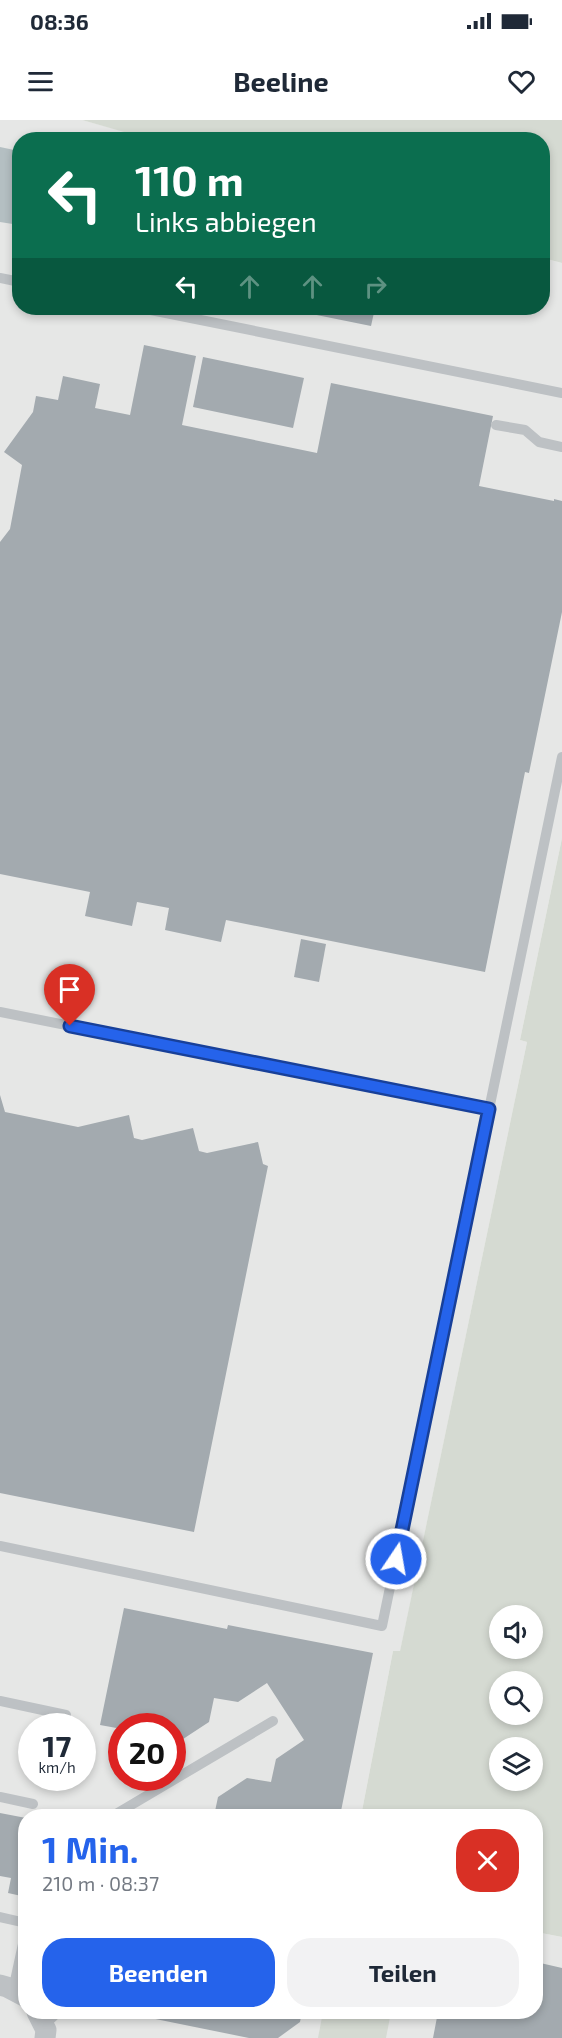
<!DOCTYPE html>
<html lang="de">
<meta charset="utf-8">
<style>
:root{--surface:#fff;--page:#f2f2f3;--text:#1f2937;--muted:#747a83;--accent:#2563eb}
body{margin:0;font-family:"Exo 2",sans-serif;background:var(--page);color:var(--text);height:100vh;display:flex;flex-direction:column;font-size:22px;white-space:nowrap}
*{box-sizing:border-box;margin:0}
p{font-size:20px;color:var(--muted)}
.icon{flex:none;width:33px;height:33px;fill:none;stroke:currentColor;stroke-width:2;stroke-linecap:round;stroke-linejoin:round}
.map{position:relative;flex:1;overflow:hidden}
.sheet{position:absolute;left:18px;top:1689px;width:525px;height:210px;display:flex;flex-direction:column;background:var(--surface);border-radius:24px;box-shadow:0 3px 9px #0003}
.sheet>*{flex:none}
.guide{position:absolute;left:12px;top:12px;width:538px;height:183px;border-radius:24px;box-shadow:0 3px 9px #0003;background:#0b6e4f;color:#fff;overflow:hidden}
.buttons{position:absolute;left:489px;top:1485px;display:grid;gap:12px}
.buttons a{display:grid;place-items:center;width:54px;height:54px;border-radius:50%;background:var(--surface);box-shadow:0 3px 9px #0003;font-size:30px}
.speed{position:absolute;left:18px;top:1593px;display:flex;gap:12px;font-size:30px;font-weight:700;text-align:center}
.speed>*{display:grid;place-content:center;width:78px;height:78px;border-radius:50%;background:var(--surface);box-shadow:0 3px 9px #0003;line-height:1}
.speed small{font-size:15px;font-weight:400}
.speed .limit{border:9px solid #d22;background:#fff;color:#111}
.pin{position:absolute;display:grid;place-items:center;width:51px;height:51px;color:#fff;margin:-62px -26px;border-radius:50% 50% 50% 0;rotate:-45deg;box-shadow:0 0 6px #0007}
.pin .icon{rotate:45deg}
.me{position:absolute;width:66px;margin:-33px;rotate:12deg;stroke-linejoin:round;filter:drop-shadow(0 0 4px #0008)}
.turn{display:flex;align-items:center;gap:21px;height:126px;padding:0 24px;font-size:27px}
.turn .icon{width:78px;height:78px;stroke-width:2.5}
.turn b{display:block;font-size:42px;line-height:51px}
.lanes{display:flex;align-items:center;height:57px;padding:0 24px;background:#0003;justify-content:center;gap:30px;direction:ltr}
.lanes .off{opacity:.35}
.round{display:grid;place-items:center;flex:none;width:63px;height:63px;border-radius:24px;background:var(--page)}
.summary{display:flex;align-items:center;justify-content:space-between;height:102px;padding:0 24px}
h1{font-size:36px;font-weight:700;line-height:45px;color:var(--accent)}
.action{display:flex;gap:12px;margin-top:auto;padding:12px 24px}
.action a{flex:1;height:69px;border-radius:24px;background:var(--accent);color:#fff;font-size:24px;font-weight:700;line-height:69px;text-align:center}
.action a+a{background:var(--page);color:var(--text)}
.status{display:flex;justify-content:space-between;align-items:center;height:42px;padding:0 30px;background:var(--surface);direction:ltr}
.status svg{height:16px;fill:currentColor}
header{display:flex;justify-content:space-between;align-items:center;height:78px;padding:0 24px;background:var(--surface);font-size:27px;font-weight:700}
.map>svg:first-child{display:block}
.built{fill:#e6e7e6;fill-rule:evenodd}
.green{fill:#d5dad2;fill-rule:evenodd}
.water{fill:#b4bfc2}
.building{fill:#a3aaaf}
.lines{fill:none;stroke-linecap:round;stroke-linejoin:round}
.lane{stroke:#bdc1c4;stroke-width:10}
.street{stroke:#bdc1c4;stroke-width:21}
.route-casing{stroke:#184099;stroke-width:15}
.route{stroke:#2563eb;stroke-width:10}
</style>
<div class="status"><b>08:36</b><svg viewBox="0 0 49 12"><path d="M0 12V9h3v3zM5 12V6h3v6zM10 12V3h3v9zM15 12V0h3v12zM26 1h20v11H26zM47 4h2v5h-2z"/></svg></div>
<header><svg class="icon" aria-label="menu" viewBox="0 0 24 24"><path d="M4 6h16M4 12h16M4 18h16"/></svg>Beeline<svg class="icon" aria-label="heart" viewBox="0 0 24 24"><path d="M12 20l-8-8c-3-5 5-10 8-4 3-6 11-1 8 4z"/></svg></header>
<div class="map">
<svg width="562" height="1918" viewBox="0 0 562 1918">
<rect width="100%" height="100%" fill="#f5f5f2"/>
<path class="built" d="M 0,0 L 82,0 L 152,19 L 20,20 L 20,188 L 543,188 L 543,138 L 562,143 L 562,718 L 520,920 L 527,922 L 400,1532 L 393,1531 L 361,1696 L 26,1696 L 26,1892 L 536,1892 L 536,1812 L 562,1817 L 562,1918 L 0,1918 ZM 32,1606 L 82,1606 L 82,1658 L 32,1658 ZM 122,1606 L 172,1606 L 172,1658 L 122,1658 Z"/>
<g class="green">
<polygon points="82,0 562,0 562,143 543,138 543,20 152,20"/>
<path d="M 562,718 L 562,1817 L 536,1812 L 536,1696 L 361,1696 L 393,1531 L 400,1531 L 527,922 L 520,920 ZM 500,1496 L 532,1496 L 532,1528 L 500,1528 ZM 500,1562 L 532,1562 L 532,1594 L 500,1594 ZM 500,1628 L 532,1628 L 532,1660 L 500,1660 Z"/>
<polygon points="323,1892 391,1892 386,1918 318,1918"/>
</g>
<polygon class="water" points="0,27 19,31 19,105 0,102"/>
<g class="building">
<polygon points="287,189 287,188 375,188 371,206"/>
<polygon points="144,225 196,236 182,305 317,333 331,263 493,296 479,366 554,381 554,379 562,381 562,492 529,653 525,652 485,852 226,800 221,822 165,810 169,788 137,782 132,806 85,796 90,772 0,754 0,422 10,409 22,345 4,332 33,292 36,276 58,280 63,256 100,264 95,288 130,295"/>
<polygon points="203,237 304,258 293,308 193,287"/>
<polygon points="301,819 326,824 319,862 294,857"/>
<polygon points="0,975 5,992 78,1007 129,995 134,1018 142,1020 193,1008 199,1031 207,1033 258,1022 263,1044 268,1046 194,1412 0,1373"/>
<polygon points="124,1488 227,1509 228,1505 373,1533 340,1696 214,1696 218,1677 247,1658 271,1662 276,1639 304,1620 267,1563 238,1582 214,1578 209,1602 180,1621 172,1619 172,1606 122,1606 122,1609 100,1605"/>
<polygon points="0,1693 26,1698 26,1777 8,1773 11,1758 0,1756"/>
<polygon points="536,1842 562,1848 562,1918 433,1918 438,1892 536,1892"/>
<polygon points="121,1892 302,1892 300,1902 278,1918 249,1918"/>
</g>
<g class="lines">
<g class="lane">
<polyline points="0,158 20,162"/>
<polyline points="141,188 562,273"/>
<polyline points="496,305 525,310 539,322 562,327"/>
<polyline points="0,892 489,989"/>
<polyline points="0,1426 382,1506 562,637"/>
<polyline points="0,1581 66,1595"/>
<polyline points="0,1677 33,1684"/>
<polyline points="115,1696 116,1694 273,1601"/>
<polyline points="0,1797 26,1803"/>
<polyline points="13,1870 26,1810"/>
<polyline points="44,1905 58,1892"/>
</g>
<g class="street">
<polyline points="0,1865 7,1867 26,1877"/>
<polyline points="37,1892 46,1910 45,1918"/>
</g>
</g>
<g class="lines">
<defs>
<polyline id="route" points="70,906 489,989 396,1439"/>
</defs>
<use href="#route" class="route-casing"/>
<use href="#route" class="route"/>
</g>
</svg>
<div class="buttons">
<a><svg class="icon" aria-label="sound" viewBox="0 0 24 24"><path d="M4 9h4l5-4v14l-5-4H4zM17 9q2 3 0 6"/></svg></a>
<a><svg class="icon" aria-label="search" viewBox="0 0 24 24"><circle cx="10" cy="10" r="6"/><path d="M15 15l6 6"/></svg></a>
<a><svg class="icon" aria-label="layers" viewBox="0 0 24 24"><path d="M12 4l9 5-9 5-9-5zM3 14l9 5 9-5"/></svg></a>
</div>
<div class="speed"><div>17<small>km/h</small></div><div class="limit">20</div></div>
<div class="pin" style="left:70px;top:906px;background:#d93025"><svg class="icon" aria-label="arrive" viewBox="0 0 24 24"><path d="M6 21V4h12l-3 4 3 4H6"/></svg></div>
<svg class="me" style="left:396px;top:1439px" viewBox="-20 -20 40 40"><circle r="17" fill="#2563eb" stroke="#fff" stroke-width="3"/><path d="M0-11L8 9 0 5-8 9z" fill="#fff"/></svg>
<div class="guide">
<div class="turn"><svg class="icon" aria-label="left" viewBox="0 0 24 24"><path d="M17 20v-9H6M10 6l-5 5 5 5"/></svg><div><b>110 m</b>Links abbiegen</div></div>
<div class="lanes"><svg class="icon" aria-label="left" viewBox="0 0 24 24"><path d="M17 20v-9H6M10 6l-5 5 5 5"/></svg><svg class="icon off" aria-label="ahead" viewBox="0 0 24 24"><path d="M12 20V5M6 11l6-6 6 6"/></svg><svg class="icon off" aria-label="ahead" viewBox="0 0 24 24"><path d="M12 20V5M6 11l6-6 6 6"/></svg><svg class="icon off" aria-label="right" viewBox="0 0 24 24"><path d="M7 20v-9h11M14 6l5 5-5 5"/></svg></div>
</div>
<section class="sheet">
<div class="summary"><div><h1>1 Min.</h1><p>210 m · 08:37</p></div><a class="round" style="background:#d93025;color:#fff"><svg class="icon" aria-label="close" viewBox="0 0 24 24"><path d="M6 6l12 12M18 6L6 18"/></svg></a></div>
<div class="action"><a>Beenden</a><a>Teilen</a></div>
</section>
</div>
